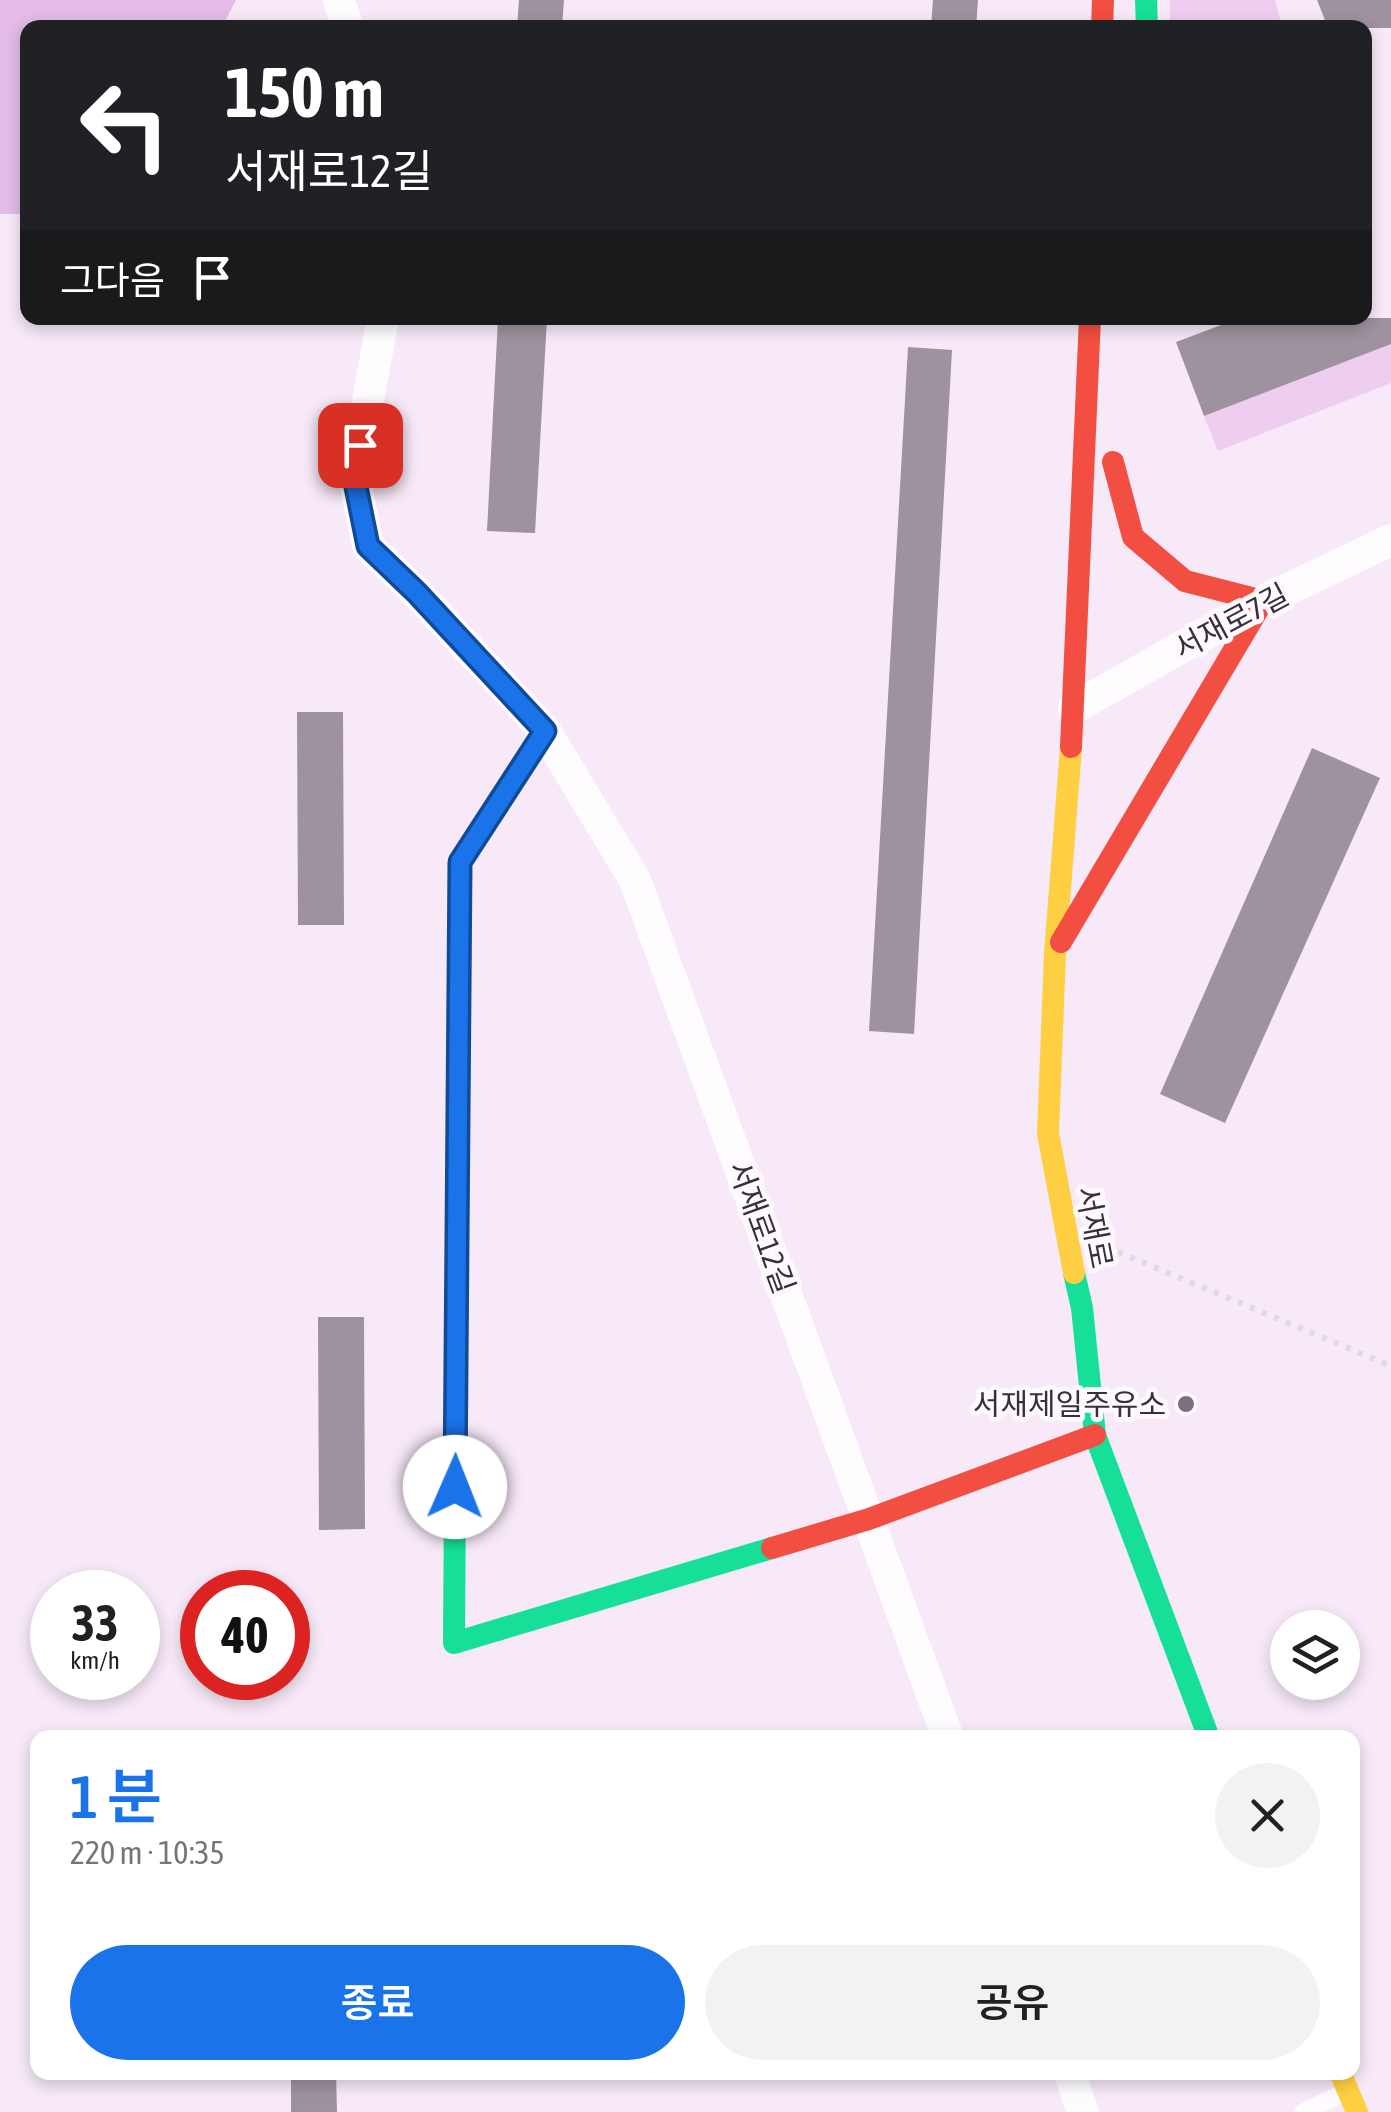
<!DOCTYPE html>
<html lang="ko">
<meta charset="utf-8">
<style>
:root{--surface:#fff;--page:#f2f2f2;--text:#202124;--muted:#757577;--accent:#1a73e8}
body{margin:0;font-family:"Asap Condensed","Noto Sans KR",sans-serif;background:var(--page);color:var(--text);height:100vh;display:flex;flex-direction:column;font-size:38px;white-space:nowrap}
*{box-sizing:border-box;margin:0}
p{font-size:32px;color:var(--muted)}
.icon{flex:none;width:55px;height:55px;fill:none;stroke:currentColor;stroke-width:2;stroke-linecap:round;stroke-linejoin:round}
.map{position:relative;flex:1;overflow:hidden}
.drawer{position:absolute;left:30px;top:1730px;width:1330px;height:350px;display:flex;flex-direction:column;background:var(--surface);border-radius:20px;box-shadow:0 5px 15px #0003}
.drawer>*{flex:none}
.banner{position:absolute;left:20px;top:20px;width:1352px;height:305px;border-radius:20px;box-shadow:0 5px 15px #0003;background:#202124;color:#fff;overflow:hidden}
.tools{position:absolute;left:1270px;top:1610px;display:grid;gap:20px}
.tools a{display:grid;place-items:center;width:90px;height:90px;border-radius:50%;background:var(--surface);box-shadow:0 5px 15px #0003;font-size:50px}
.speed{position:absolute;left:30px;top:1570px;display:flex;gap:20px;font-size:50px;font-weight:700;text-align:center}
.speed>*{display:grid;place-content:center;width:130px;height:130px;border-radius:50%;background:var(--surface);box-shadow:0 5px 15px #0003;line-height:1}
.speed small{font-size:25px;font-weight:400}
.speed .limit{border:15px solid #d22;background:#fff;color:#111}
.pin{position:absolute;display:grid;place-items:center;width:85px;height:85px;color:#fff;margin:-42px;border-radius:20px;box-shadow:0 5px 15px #0006}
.me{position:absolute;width:110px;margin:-55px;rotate:1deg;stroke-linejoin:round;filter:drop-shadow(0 0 8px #0008)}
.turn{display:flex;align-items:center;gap:35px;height:210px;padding:0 40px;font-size:45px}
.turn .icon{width:130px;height:130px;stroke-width:2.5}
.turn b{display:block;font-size:70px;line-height:85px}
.then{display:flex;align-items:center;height:95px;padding:0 40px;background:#0003;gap:20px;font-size:38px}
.round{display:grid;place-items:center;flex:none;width:105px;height:105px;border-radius:52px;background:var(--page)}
.summary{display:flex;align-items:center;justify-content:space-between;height:170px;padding:0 40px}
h1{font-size:60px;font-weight:600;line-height:75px;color:var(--accent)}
.cta{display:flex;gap:20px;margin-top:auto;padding:20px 40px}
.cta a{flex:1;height:115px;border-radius:60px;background:var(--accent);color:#fff;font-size:40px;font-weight:600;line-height:115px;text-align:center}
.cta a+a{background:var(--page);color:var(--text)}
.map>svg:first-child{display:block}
.green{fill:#eecdf1}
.forest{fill:#e3bbe6}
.building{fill:#9d929e}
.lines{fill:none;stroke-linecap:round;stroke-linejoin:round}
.path{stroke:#dedbde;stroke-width:6;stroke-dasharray:5 8;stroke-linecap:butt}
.lane{stroke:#fefcfe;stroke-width:18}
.street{stroke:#fefcfe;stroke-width:32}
.fast{stroke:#16e098;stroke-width:22}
.slow{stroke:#ffcf43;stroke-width:22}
.jam{stroke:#f24e42;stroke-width:22}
.route-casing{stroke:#114b97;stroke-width:25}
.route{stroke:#1a73e8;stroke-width:18}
.poi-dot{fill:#7c707c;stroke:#fdf8fd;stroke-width:4}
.labels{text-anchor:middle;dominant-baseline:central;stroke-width:10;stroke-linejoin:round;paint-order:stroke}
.street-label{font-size:30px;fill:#392f39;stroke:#fdf8fd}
.poi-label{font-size:30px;fill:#392f39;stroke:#fdf8fd;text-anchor:end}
</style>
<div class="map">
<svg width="1391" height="2112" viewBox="0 0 1391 2112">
<rect width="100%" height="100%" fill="#f7e9f8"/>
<g class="green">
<polygon points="1170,0 1275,0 1282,27 1170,27"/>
<polygon points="1391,342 1391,383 1218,451 1204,416"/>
</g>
<polygon class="forest" points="0,0 236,0 222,27 28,28 27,214 0,214"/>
<g class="building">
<polygon points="519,0 564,0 562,28 517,28"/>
<polygon points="933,0 978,0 976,28 931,28"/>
<polygon points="1317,0 1391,0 1391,28 1328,28"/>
<polygon points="498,318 547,318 535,533 487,531"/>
<polygon points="1240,318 1391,318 1391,344 1204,416 1176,342"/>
<polygon points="908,347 952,350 914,1034 869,1031"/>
<polygon points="297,712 343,712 344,925 298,925"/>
<polygon points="1312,748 1380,778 1225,1123 1160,1094"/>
<polygon points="318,1317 364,1317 365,1529 319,1530"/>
<polygon points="291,2072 336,2072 337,2112 291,2112"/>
</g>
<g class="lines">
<polyline class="path" points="1106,1247 1391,1366"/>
<polyline class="lane" points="1304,2112 1347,2091"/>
<g class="street">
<polyline points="339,0 348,28"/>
<polyline points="383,318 354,477 368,546 417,593 545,731 635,880 948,1738"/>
<polyline points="1074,708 1263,601 1391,540"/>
<polyline points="1069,2072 1083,2112"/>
</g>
<g class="fast">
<polyline points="1146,0 1147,28"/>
<polyline points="1074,1273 1082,1308 1095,1435 1209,1738"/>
<polyline points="456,1330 454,1643 772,1548"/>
</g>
<g class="slow">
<polyline points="1071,747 1055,953 1048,1133 1074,1273"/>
<polyline points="456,1330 460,862 545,731"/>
<polyline points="1340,2072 1357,2112"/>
</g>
<g class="jam">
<polyline points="1102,28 1103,0"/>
<polyline points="1071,747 1090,318"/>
<polyline points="1061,942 1263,601 1185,581 1133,537 1113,462"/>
<polyline points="772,1548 869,1519 1095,1435"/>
</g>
</g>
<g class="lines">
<defs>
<polyline id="route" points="360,445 354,477 368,546 417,593 545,731 460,862 455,1487"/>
</defs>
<use href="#route" class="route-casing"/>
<use href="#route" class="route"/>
</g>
<circle class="poi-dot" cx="1186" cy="1404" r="10"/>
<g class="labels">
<g class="street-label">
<text transform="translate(1231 621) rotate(-28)">서재로7길</text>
<text transform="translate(762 1227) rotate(70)">서재로12길</text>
<text transform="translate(1095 1227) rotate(79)">서재로</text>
</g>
<g class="poi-label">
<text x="1166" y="1404">서재제일주유소</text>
</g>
</g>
</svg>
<div class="tools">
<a><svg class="icon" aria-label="layers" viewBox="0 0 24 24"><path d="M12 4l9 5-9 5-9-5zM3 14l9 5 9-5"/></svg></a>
</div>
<div class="speed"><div>33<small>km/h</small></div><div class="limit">40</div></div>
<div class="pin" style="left:360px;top:445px;background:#d93025"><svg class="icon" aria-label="arrive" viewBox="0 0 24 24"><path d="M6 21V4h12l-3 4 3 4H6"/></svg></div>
<svg class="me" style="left:455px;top:1487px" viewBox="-20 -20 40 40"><circle r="19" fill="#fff"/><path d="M0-13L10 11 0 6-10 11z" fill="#1a73e8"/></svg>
<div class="banner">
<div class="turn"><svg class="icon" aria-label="left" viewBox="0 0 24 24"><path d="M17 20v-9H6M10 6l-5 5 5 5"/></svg><div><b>150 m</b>서재로12길</div></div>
<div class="then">그다음<svg class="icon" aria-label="arrive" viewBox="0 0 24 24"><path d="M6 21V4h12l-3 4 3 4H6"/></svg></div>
</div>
<section class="drawer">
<div class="summary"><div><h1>1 분</h1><p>220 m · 10:35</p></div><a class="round"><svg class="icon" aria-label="close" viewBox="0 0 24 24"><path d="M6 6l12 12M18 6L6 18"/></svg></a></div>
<div class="cta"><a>종료</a><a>공유</a></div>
</section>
</div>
